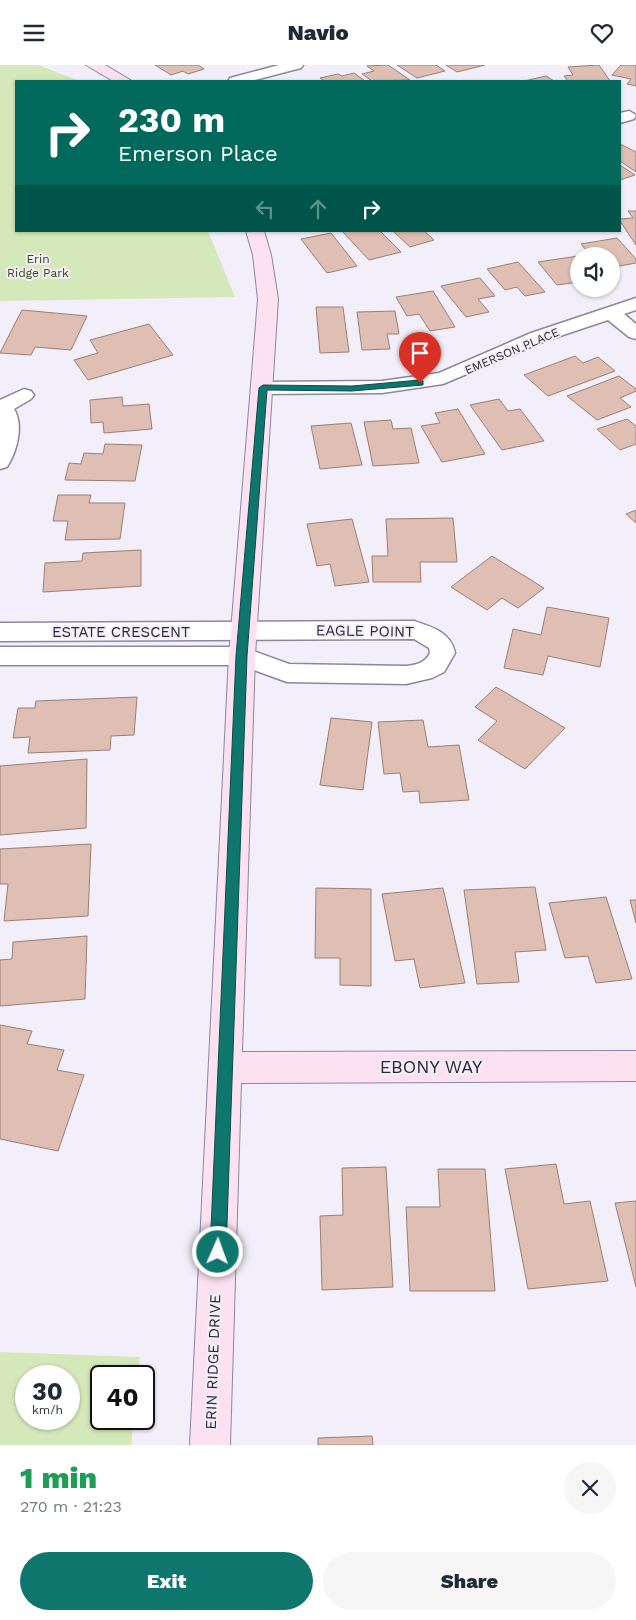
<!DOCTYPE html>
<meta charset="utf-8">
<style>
:root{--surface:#fff;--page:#f6f6f7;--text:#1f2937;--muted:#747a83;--accent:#0f766e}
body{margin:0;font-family:"Work Sans",sans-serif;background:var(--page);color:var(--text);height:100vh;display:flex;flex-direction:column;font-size:19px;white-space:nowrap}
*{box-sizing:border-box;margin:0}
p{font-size:16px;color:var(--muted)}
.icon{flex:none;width:28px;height:28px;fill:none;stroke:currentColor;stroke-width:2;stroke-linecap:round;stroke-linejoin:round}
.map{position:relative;height:1380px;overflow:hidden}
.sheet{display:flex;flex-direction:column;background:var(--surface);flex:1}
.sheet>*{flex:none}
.guide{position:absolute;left:15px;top:15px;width:606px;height:152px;border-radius:0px;box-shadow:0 1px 4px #0004;background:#00695c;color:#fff;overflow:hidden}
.fabs{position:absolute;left:570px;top:182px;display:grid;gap:10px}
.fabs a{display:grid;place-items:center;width:50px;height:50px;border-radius:50%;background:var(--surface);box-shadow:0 1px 4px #0004;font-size:25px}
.speed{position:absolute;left:15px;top:1300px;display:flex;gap:10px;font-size:25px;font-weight:700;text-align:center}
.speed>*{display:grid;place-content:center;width:65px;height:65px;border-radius:50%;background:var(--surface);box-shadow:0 1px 4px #0004;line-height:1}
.speed small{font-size:12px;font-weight:400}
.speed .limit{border:2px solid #111;border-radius:8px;background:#fff;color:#111}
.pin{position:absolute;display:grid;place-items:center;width:42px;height:42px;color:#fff;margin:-51px -21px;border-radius:50% 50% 50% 0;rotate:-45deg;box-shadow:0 0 5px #0007}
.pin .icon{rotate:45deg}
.me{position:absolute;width:55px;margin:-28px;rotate:2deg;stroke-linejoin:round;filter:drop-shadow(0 0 4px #0008)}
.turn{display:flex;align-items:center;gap:18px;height:105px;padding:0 20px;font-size:22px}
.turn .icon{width:65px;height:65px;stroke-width:2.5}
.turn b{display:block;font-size:35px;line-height:42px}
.lanes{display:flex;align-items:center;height:48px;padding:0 20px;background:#0003;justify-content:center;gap:25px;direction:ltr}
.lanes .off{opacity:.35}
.round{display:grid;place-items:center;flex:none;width:52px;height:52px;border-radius:26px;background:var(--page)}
.overview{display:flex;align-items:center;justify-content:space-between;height:85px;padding:0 20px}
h1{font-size:30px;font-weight:800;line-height:38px;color:#1e9e55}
.button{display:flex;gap:10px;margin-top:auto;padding:10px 20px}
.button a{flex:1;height:58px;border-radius:30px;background:var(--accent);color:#fff;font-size:20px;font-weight:800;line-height:58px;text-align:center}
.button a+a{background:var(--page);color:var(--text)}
header{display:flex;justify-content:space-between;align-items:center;height:65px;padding:0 20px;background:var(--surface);font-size:22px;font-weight:800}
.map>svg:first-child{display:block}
.green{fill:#d5e8ba;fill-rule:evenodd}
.building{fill:#dfbfb4;stroke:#9c7f74}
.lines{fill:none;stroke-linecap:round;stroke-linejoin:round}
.street-casing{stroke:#8d86a0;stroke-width:3}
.secondary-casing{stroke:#8d86a0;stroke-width:2}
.street{fill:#fff;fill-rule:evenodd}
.secondary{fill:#fce1f0;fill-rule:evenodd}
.route{fill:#0f766e;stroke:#0a4d48}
.labels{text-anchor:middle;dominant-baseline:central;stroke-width:4;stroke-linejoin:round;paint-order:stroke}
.far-park-label{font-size:12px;fill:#35470a;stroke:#f2effa}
.far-street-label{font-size:12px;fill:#2a2731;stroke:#f2effa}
.street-label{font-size:15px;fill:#2a2731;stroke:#f2effa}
.near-street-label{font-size:18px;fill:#2a2731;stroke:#f2effa}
</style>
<header><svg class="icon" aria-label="menu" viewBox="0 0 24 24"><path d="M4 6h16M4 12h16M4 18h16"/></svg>Navio<svg class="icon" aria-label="heart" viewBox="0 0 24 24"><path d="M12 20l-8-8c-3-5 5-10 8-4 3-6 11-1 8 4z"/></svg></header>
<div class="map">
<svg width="636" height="1380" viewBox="0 0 636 1380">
<rect width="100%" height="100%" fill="#f2effa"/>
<g class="green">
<polygon points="0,0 38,0 80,16 16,16 16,166 208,166 235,232 0,236"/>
<path d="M 0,1287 L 140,1292 L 138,1311 L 101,1311 L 101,1354 L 134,1354 L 131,1380 L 0,1380 ZM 69,1311 L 69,1354 L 26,1354 L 26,1311 Z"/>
</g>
<g class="building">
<polygon points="155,0 198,0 204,4 188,9 183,6 171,10"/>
<polygon points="388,0 410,15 372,16 362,9 374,6 367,1"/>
<polygon points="397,0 436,0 445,6 417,13"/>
<polygon points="446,0 485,0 457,7"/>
<polygon points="599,0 610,16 568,16 564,11 573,10 568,2"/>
<polygon points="621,0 636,0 636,21 627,19 631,14 612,10"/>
<polygon points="354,8 365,16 324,16 320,13 338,9 342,11"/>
<polygon points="546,11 554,16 524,16"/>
<polygon points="620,79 636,87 636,107 620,96"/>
<polygon points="620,100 635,110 620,115"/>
<polygon points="628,146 636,146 636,180 620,156 620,154 633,153"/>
<polygon points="342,166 380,166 401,187 369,195"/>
<polygon points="393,166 424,166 434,175 410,182"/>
<polygon points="331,168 357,201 327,208 301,174"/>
<polygon points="617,173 636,194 636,198 614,202 611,199 611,191 591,191 581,179"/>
<polygon points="578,191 579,217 557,220 538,197"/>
<polygon points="518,197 545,227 525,231 517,222 505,225 487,204"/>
<polygon points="480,213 495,231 478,234 489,247 466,252 441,221"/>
<polygon points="433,226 455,262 430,266 419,249 407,251 396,232"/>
<polygon points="316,242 343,242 349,287 320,288"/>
<polygon points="22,245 87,251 71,285 35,282 31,290 0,288"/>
<polygon points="395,246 399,269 387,269 390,284 362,285 357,247"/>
<polygon points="149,259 173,290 88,315 74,295 98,288 90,275"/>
<polygon points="575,291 583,298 598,292 615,306 548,331 524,310"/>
<polygon points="619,311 636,324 636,326 620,333 631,342 597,355 567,331"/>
<polygon points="122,332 123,341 149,339 152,364 104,368 103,357 91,358 90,335"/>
<polygon points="499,334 508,346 520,344 544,376 502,385 470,340"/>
<polygon points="458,344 485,389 442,397 421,361 440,358 435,348"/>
<polygon points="627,354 636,361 636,379 620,385 597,364"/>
<polygon points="391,355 393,364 411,363 419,398 373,401 364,357"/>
<polygon points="351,358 362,400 320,404 311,361"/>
<polygon points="105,379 142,380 135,416 65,415 69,398 81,399 84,388 103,389"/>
<polygon points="58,430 91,430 89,438 125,438 120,474 65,475 68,456 53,456"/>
<polygon points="636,445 636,458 626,449"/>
<polygon points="453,453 457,497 420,497 421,517 373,517 372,491 388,491 386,454"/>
<polygon points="352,454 369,517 335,521 330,499 317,501 307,459"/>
<polygon points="141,485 141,521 43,527 45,498 82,496 83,488"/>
<polygon points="492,491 544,523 518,543 502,533 487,545 451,522"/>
<polygon points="547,542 609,553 600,602 548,591 543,610 504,603 513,564 541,570"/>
<polygon points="496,622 565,663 525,704 478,675 497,656 475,642"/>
<polygon points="137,632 134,670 111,671 110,685 28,688 30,672 13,673 18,643 35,643 36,636"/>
<polygon points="331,653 372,657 363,725 320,720"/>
<polygon points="423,655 428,682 459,680 469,735 420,738 419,726 403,727 400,708 384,709 378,657"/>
<polygon points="87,694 86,763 0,770 0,701"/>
<polygon points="91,779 88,851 4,856 8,819 0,819 0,784"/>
<polygon points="535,822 546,885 515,887 519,917 477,919 464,825"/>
<polygon points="316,823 371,824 371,921 340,920 340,893 315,893"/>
<polygon points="443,823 465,918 420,923 414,894 395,896 382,829"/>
<polygon points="606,832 632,914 596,918 588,891 565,893 549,838"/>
<polygon points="630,835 636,835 636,858"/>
<polygon points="87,871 85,934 0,941 0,895 12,894 13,877"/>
<polygon points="0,960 32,966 27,979 64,985 57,1005 84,1010 58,1086 0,1074"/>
<polygon points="556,1099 564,1139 590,1136 608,1216 528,1224 505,1104"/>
<polygon points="386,1102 393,1222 322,1225 320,1151 343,1150 342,1103"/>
<polygon points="438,1104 485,1104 495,1226 410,1226 406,1142 440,1142"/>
<polygon points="636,1136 636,1222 615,1138"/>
<polygon points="372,1371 373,1380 318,1380 318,1373"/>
</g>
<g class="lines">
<defs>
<g id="street">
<polygon points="279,0 303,0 301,3 251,16 228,16 230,13"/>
<polygon points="629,46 636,50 634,54 620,58 620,48"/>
<polygon points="636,233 636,245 624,249 636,259 636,274 629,272 608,255 545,276 443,319 382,328 263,329 256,327 253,323 256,319 263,317 382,316 439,308 531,268"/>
<path d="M 24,324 L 31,326 L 34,330 L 31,334 L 14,344 C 24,360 17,387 7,402 L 0,404 L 0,335 Z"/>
<path d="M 414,556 C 432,562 451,567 455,588 L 444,607 L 432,613 L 406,619 L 287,617 L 240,600 L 0,600 L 0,582 L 242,582 L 289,599 L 406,601 C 416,600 425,598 430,588 L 429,583 L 414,574 L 0,576 L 0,558 Z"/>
</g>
<g id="secondary">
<polygon points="86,0 105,0 132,16 113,16"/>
<polygon points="246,166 264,166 271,190 278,234 255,591 242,987 636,986 636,1016 241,1018 230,1380 190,1380 229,591 258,234 253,190"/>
</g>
</defs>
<use href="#street" class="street-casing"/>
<use href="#secondary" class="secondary-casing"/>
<use href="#street" class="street"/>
<use href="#secondary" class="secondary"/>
</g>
<polygon class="route" points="420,315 423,316 423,320 352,326 267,325 247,591 226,1187 223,1192 218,1194 213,1192 210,1187 236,591 259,323 263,320 352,321"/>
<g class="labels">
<g class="far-park-label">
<text x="38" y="194">Erin<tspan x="38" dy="14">Ridge Park</tspan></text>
</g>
<g class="far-street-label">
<text transform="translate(512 286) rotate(-23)">EMERSON PLACE</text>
</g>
<g class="street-label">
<text transform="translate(365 566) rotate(1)">EAGLE POINT</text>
<text x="121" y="567">ESTATE CRESCENT</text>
<text transform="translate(213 1297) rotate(-88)">ERIN RIDGE DRIVE</text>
</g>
<g class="near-street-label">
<text x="431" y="1001">EBONY WAY</text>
</g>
</g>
</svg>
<div class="fabs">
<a><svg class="icon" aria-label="sound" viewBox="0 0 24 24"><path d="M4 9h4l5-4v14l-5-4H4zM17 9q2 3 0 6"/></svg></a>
</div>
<div class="speed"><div>30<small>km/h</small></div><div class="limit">40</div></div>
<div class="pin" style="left:420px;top:318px;background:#d93025"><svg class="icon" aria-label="arrive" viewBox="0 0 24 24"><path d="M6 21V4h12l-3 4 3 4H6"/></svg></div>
<svg class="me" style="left:218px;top:1187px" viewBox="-20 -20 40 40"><circle r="17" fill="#0f766e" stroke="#fff" stroke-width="3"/><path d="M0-11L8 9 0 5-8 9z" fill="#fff"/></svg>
<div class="guide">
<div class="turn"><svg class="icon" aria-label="right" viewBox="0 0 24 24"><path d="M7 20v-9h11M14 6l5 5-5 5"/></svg><div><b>230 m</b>Emerson Place</div></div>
<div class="lanes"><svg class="icon off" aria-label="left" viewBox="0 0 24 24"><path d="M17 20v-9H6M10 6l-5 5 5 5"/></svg><svg class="icon off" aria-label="ahead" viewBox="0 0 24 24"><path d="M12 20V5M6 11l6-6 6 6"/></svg><svg class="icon" aria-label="right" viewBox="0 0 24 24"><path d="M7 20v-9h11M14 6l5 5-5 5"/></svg></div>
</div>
</div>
<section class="sheet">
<div class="overview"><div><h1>1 min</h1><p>270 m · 21:23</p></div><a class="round"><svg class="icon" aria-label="close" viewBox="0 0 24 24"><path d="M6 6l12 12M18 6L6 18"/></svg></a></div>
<div class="button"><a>Exit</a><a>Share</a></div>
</section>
